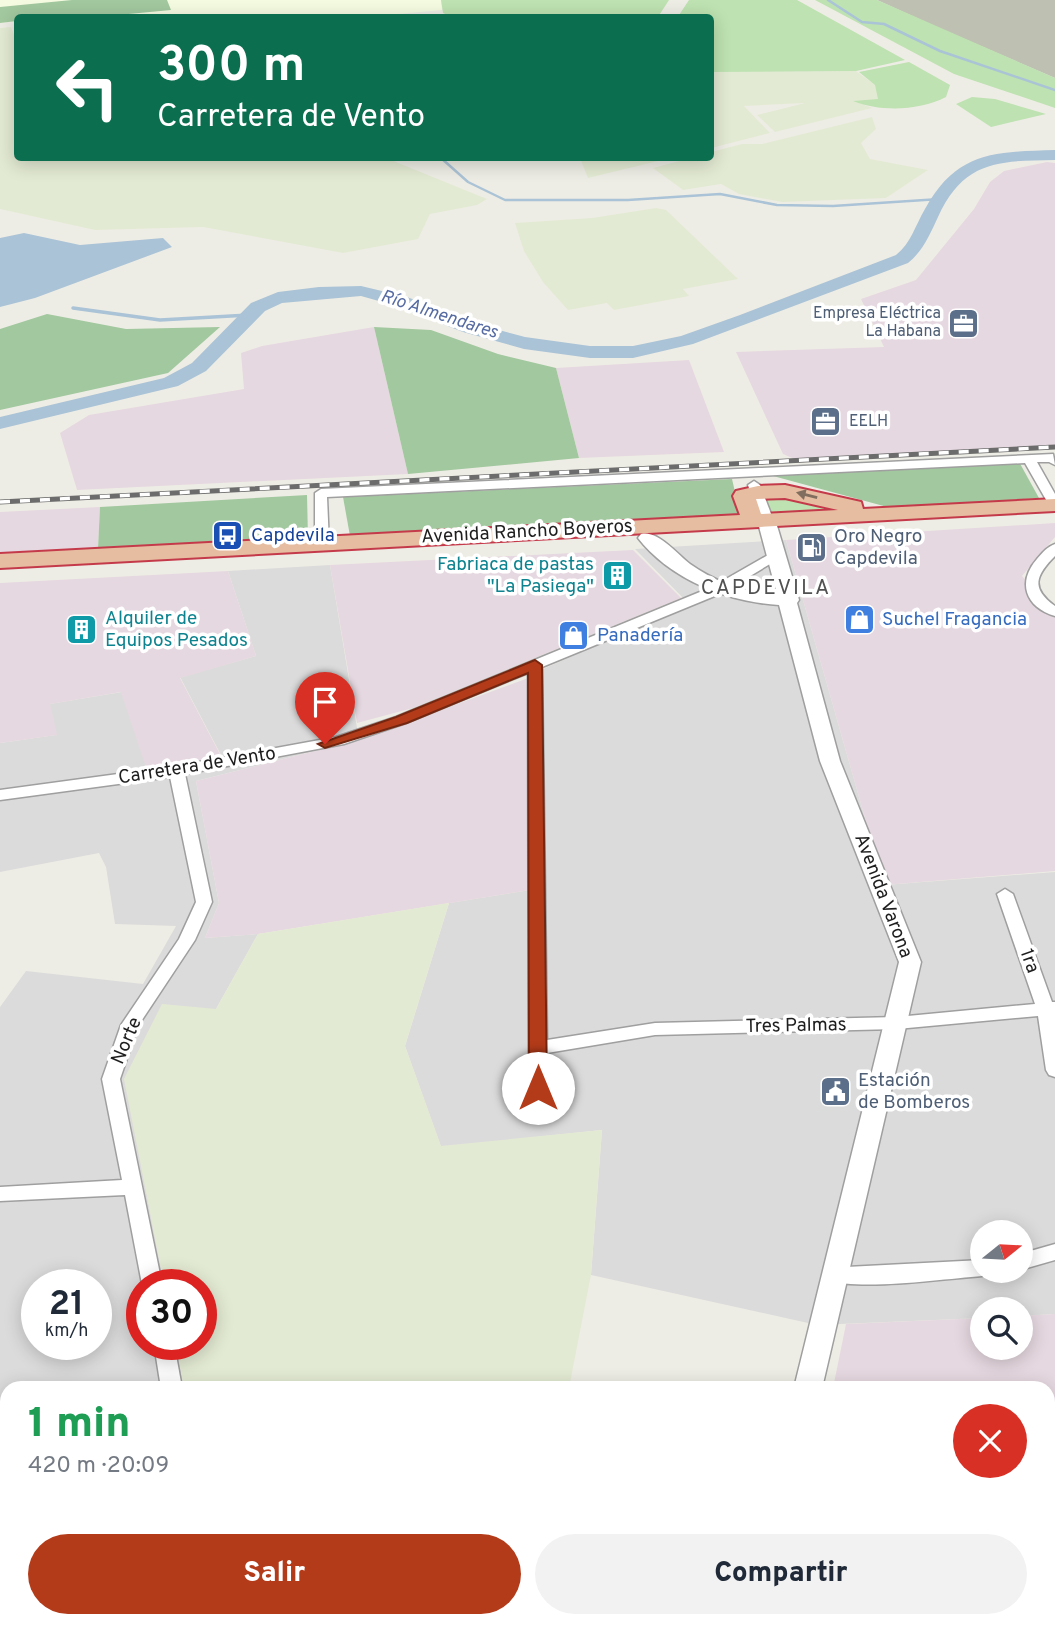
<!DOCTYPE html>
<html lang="es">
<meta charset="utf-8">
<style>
:root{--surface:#fff;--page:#f2f2f3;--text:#1f2937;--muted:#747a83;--accent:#b33b19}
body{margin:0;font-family:Overpass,sans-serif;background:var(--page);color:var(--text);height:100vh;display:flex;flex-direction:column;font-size:26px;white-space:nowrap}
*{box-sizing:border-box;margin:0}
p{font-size:23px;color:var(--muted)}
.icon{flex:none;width:38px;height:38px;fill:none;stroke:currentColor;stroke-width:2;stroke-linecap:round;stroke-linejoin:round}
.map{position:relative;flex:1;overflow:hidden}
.side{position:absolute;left:0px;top:1381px;width:1055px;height:247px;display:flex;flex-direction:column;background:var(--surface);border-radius:21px 21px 0 0;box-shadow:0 4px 18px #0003}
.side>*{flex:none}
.top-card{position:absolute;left:14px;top:14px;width:700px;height:147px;border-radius:7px;box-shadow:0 4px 18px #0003;background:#0b6e4f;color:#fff;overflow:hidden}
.needle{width:46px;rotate:72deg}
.fabs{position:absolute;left:970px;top:1220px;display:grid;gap:14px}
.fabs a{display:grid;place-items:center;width:63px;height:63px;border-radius:50%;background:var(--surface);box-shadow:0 4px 18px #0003;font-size:35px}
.speed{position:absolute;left:21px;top:1269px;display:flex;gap:14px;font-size:35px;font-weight:700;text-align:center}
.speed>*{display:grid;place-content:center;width:91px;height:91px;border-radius:50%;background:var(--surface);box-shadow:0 4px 18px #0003;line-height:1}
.speed small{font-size:18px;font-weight:400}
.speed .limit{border:10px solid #d22;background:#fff;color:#111}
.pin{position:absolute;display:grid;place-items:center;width:60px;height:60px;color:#fff;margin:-72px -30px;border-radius:50% 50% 50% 0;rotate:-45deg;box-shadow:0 0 7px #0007}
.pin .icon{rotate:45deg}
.me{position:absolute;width:77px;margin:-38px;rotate:0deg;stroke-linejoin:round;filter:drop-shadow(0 0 5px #0008)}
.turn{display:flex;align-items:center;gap:24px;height:147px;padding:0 28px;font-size:32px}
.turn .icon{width:91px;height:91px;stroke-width:2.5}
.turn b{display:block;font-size:49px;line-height:60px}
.round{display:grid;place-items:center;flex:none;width:74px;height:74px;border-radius:37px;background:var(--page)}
.overview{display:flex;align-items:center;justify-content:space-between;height:119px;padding:0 28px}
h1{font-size:42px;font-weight:800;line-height:52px;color:#1e9e55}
.button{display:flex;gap:14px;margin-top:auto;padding:14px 28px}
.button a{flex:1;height:80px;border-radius:42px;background:var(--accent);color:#fff;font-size:28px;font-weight:800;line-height:80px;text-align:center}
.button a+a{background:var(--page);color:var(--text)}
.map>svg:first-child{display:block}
.residential{fill:#dcdbdb;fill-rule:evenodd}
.industrial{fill:#e6d8e0}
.education{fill:#f5fbe1}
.construction{fill:#bec1b2}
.farmland{fill:#e3ead3}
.grass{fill:#bee2b1}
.forest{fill:#a2c89f}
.water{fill:#abc3d6}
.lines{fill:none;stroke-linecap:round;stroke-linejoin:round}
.stream-far1{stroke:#abc3d6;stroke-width:2.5}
.stream{stroke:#abc3d6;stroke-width:3.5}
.river{fill:#abc3d6;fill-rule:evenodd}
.minor-casing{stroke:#9f9f9f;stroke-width:3}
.tertiary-casing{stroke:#9f9f9f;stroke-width:3}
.trunk-casing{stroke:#c43a4b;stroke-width:4}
.minor{fill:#fff;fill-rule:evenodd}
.tertiary{fill:#fff;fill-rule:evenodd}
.trunk{fill:#e6bda0;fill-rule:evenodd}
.rail-casing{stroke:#6c6c6c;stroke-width:5}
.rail{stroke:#fff;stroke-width:3.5;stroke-dasharray:10;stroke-linecap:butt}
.oneway{fill:#826e5f}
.route{fill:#b33b19;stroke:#742610;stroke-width:2}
.labels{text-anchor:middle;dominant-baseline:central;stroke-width:7;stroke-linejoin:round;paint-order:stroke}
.far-service-label{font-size:16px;fill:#4e5e75;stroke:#fff;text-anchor:end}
.far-water-label{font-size:18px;font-style:italic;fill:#566ba2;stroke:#fff}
.street-label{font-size:19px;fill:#1e1e1e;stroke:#fff}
.transit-label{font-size:19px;fill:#164399;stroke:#fff;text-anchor:start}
.service-label{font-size:19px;fill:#4e5e75;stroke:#fff;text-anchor:start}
.culture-label{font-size:19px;fill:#0d838f;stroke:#fff;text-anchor:end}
.shop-label{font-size:19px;fill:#366cbe;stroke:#fff;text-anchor:start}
.neighbourhood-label{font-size:21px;letter-spacing:2px;fill:#515151;stroke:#fff}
</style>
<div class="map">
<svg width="1055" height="1626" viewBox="0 0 1055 1626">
<rect width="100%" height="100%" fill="#eeede5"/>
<g class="residential">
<path d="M 786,540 L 884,885 L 1055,872 L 1055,1314 L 1020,1316 L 1020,1309 L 982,1309 L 982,1318 L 817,1325 L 591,1275 L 602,1130 L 441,1147 L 405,1046 L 449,903 L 530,890 L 541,670 L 689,604 L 635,549 ZM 982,1232 L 1020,1232 L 1020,1270 L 982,1270 Z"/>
<path d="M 330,565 L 359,740 L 196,781 L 219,903 L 205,938 L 258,934 L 216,1009 L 125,1079 L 164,1284 L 142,1284 L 142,1344 L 176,1344 L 184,1388 L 7,1388 L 7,1427 L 0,1410 L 0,1007 L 26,971 L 143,984 L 176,926 L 115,924 L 106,867 L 99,853 L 0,872 L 0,743 L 56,735 L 49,704 L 122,692 L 222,757 L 180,677 L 256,656 L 228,571 ZM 37,1284 L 96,1284 L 96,1344 L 37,1344 Z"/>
</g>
<g class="industrial">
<polygon points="1047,162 1055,163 1055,447 797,460 783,454 736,352 884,347 861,299 916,280 974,209 990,182 1004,171"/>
<polygon points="374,327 408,474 77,490 60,433 89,415 244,389 241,353 262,346"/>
<polygon points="689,360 724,452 579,458 556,368"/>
<polygon points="100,507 98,549 0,554 0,512"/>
<polygon points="1055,523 1055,537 1022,576 1055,616 1055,871 884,885 786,540"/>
<polygon points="633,550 681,598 413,708 357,723 330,565"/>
<polygon points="228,571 256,656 180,678 222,758 147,770 121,692 50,704 57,735 0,743 0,583"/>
<polygon points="531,677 530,890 258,934 205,938 219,903 196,781 359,740"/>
<polygon points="1055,1314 1055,1626 784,1626 785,1620 1048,1620 1048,1388 833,1388 846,1324 982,1318 982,1348 1020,1348 1020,1316"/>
</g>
<polygon class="education" points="0,0 441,0 442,10 353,18 18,18 17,21 0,23"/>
<polygon class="construction" points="877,0 1055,0 1055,78 939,28"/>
<g class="farmland">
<polygon points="11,27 18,47 18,158 386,158 487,199 477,205 430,214 418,239 343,253 203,227 95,230 0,209 0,28"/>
<polygon points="856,71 875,85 879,93 878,100 855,101 872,108 775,132 757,115 805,103 744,106 770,133 711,148 710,72"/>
<polygon points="872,117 876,129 861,143 870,159 928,170 886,198 782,202 739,194 721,184 683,190 653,168 691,158 710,158 711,152 742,144 762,144"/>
<polygon points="580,158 670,158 588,178"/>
<polygon points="656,208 666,210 738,279 683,289 689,296 614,310 607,303 568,310 543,282 524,251 515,223 592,218"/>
<polygon points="449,903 405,1046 441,1146 602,1130 591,1275 569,1388 184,1388 176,1344 201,1344 201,1284 164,1284 124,1079 162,1004 216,1009 258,934"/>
<polygon points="0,1444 7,1444 7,1620 169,1621 153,1626 0,1626"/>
<polygon points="241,1621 554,1620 554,1626 242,1626"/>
</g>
<g class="grass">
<polygon points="441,0 669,0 658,17 454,18 443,13"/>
<polygon points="689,0 797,0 905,60 856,71 711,72 710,18 677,18"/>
<polygon points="815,0 877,0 1055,78 1055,108 954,74"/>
<path d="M 909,62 L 950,85 L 946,97 C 919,111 880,112 853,101 L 878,99 L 875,85 L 859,72 Z"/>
<polygon points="972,97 995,99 1046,114 991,127 956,104"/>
<polygon points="780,495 819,503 826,509 777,514 770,511 767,500"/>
</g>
<g class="forest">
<polygon points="72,0 167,0 171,10 97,17 18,18 17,21 0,23 0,7"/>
<polygon points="47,314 126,329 220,327 168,373 0,410 0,329"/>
<polygon points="374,327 431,330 498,354 556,368 579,458 408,474"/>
<polygon points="1018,460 1039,498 891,508 773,476"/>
<polygon points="732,479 740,514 350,536 343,497"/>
<polygon points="307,495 308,538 98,549 100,507"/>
</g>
<polygon class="water" points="24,233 80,245 163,238 172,247 35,298 0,307 0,238"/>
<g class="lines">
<g class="stream-far1">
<polyline points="828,0 862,22 884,24 940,51 1055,90"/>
<polyline points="441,158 468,182 505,200 628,200 720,194 777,205 833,206 940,199"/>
</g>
<polyline class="stream" points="73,308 160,320 249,315"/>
<path class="river" d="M 1055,150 L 1055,160 C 999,161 964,160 938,217 C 930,234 923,251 908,263 L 693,344 L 633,358 L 590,358 L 524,349 L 463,332 L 393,305 L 361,296 L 282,303 L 265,311 L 206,371 L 178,386 L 0,429 L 0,417 L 164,378 L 192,363 L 251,303 L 278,292 L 319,287 L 361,286 L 407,297 L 477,324 L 525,337 L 590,346 L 633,346 L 681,336 L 740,315 L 896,255 C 911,243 915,226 925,209 C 957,151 995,152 1055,150 Z"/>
<defs>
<g id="minor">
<polygon points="1053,454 1055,465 1049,462 1037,462 1055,494 1055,509 1049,505 1025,463 327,497 329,544 322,548 315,544 315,493 321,489"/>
<polygon points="754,481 760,485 773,519 771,522 766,523 759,519 748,485"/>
<path d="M 1055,544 L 1055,556 C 1036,575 1030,588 1055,606 L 1055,616 C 1025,607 1017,582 1037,559 C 1043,552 1047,547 1055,544 Z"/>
<polygon points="775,551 780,552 780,558 722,593 542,667 547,1040 655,1023 897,1017 1035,1004 997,894 1005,889 1013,894 1052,1002 1055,1002 1055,1077 1049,1075 1046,1070 1038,1016 897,1029 655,1035 547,1053 547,1088 544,1093 532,1093 529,1088 528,673 406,723 344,744 185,774 212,902 195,940 138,1026 120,1079 162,1284 142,1284 125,1195 0,1201 0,1187 122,1180 102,1079 121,1025 179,939 196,902 170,777 0,800 0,790 177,766 336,737 396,717 712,587"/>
<polygon points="1055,1244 1055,1260 1020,1270 1020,1254"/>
<path d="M 982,1260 L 982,1270 L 991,1270 L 982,1276 C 944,1279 860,1291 827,1280 L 824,1274 L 827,1268 Z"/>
<polygon points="154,1344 174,1344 182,1388 161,1388"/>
<rect x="202" y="1620" width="24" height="6"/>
</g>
<g id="tertiary">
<path d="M 766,514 L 775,519 L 799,600 L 797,603 L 840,761 L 921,962 L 822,1388 L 794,1388 L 899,962 L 820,761 L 779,605 C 728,602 671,580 638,538 L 641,534 C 658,530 677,554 690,564 C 717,583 744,592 777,594 L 757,519 Z"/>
<rect x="747" y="1620" width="30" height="6"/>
</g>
<path id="trunk" d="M 785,485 L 861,502 L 863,509 L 1055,499 L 1055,511 L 0,568 L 0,554 L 740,515 L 733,496 L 736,491 L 758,486 ZM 785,498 L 838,510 L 761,514 L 756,499 Z"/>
</defs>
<use href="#minor" class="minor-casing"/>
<use href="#tertiary" class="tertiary-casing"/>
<use href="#trunk" class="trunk-casing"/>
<use href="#minor" class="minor"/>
<use href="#tertiary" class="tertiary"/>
<use href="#trunk" class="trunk"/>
<defs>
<polyline id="rail" points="0,502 1055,447"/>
</defs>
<use href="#rail" class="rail-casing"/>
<use href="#rail" class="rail"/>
</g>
<defs><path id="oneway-solid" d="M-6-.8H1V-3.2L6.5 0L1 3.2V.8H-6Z" transform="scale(1.75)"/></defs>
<use class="oneway" href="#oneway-solid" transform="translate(807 495) rotate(-166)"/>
<polygon class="route" points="535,660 542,665 547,1088 538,1095 529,1088 528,673 407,723 325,748 318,744 396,717"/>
<defs>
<symbol id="office-square" viewBox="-11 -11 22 22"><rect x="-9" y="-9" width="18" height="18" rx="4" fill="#5c6f8a" stroke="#fff"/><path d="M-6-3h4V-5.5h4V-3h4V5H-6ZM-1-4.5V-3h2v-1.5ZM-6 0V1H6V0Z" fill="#fff"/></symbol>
<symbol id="bus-square" viewBox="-11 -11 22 22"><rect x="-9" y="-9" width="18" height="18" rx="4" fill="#1a4fb4" stroke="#fff"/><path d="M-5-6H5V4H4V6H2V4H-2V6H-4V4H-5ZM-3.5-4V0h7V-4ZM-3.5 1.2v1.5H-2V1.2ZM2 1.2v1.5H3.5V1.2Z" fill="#fff"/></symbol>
<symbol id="fuel-square" viewBox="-11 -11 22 22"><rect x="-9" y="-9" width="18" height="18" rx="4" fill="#5c6f8a" stroke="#fff"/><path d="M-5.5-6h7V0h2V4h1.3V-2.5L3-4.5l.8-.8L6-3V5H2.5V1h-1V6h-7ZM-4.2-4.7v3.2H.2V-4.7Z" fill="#fff"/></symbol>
<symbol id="building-square" viewBox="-11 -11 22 22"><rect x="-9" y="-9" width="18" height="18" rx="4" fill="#0f9aa8" stroke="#fff"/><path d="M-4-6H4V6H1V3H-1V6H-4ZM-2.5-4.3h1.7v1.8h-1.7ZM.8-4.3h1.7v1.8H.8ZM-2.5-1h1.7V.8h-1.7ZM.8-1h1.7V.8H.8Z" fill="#fff"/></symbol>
<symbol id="shop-square" viewBox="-11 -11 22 22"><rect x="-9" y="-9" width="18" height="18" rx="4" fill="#3f7fe0" stroke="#fff"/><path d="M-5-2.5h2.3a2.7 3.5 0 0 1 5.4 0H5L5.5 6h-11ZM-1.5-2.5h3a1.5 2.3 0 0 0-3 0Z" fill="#fff"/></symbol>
<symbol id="civic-square" viewBox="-11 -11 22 22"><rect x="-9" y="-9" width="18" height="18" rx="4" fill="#5c6f8a" stroke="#fff"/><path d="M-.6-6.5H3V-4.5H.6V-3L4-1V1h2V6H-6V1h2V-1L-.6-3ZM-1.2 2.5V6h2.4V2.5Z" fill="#fff"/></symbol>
</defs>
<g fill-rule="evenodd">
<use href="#office-square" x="946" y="306" width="35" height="35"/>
<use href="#office-square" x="808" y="404" width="35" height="35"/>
<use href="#bus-square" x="210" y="518" width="35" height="35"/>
<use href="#fuel-square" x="794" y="530" width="35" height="35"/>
<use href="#building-square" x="600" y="558" width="35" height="35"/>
<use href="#shop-square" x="842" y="602" width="35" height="35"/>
<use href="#building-square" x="64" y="612" width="35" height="35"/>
<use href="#shop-square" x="556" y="618" width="35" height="35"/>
<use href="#civic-square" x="818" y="1074" width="35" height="35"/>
</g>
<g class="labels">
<g class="far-service-label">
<text x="941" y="314">Empresa Eléctrica<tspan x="941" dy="18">La Habana</tspan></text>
<text x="849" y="422" text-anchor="start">EELH</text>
</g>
<g class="far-water-label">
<text transform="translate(439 315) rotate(18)">Río Almendares</text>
</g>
<g class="street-label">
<text transform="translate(527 532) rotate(-3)">Avenida Rancho Boyeros</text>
<text transform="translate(197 766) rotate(-9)">Carretera de Vento</text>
<text transform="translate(883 896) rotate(69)">Avenida Varona</text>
<text transform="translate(1029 961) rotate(70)">1ra</text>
<text transform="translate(796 1026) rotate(-1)">Tres Palmas</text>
<text transform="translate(127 1041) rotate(-67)">Norte</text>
</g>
<g class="transit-label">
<text x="251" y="536">Capdevila</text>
</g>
<g class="service-label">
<text x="834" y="537">Oro Negro<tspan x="834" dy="22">Capdevila</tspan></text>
<text x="858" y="1081">Estación<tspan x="858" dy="22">de Bomberos</tspan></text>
</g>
<g class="culture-label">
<text x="594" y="565">Fabriaca de pastas<tspan x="594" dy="22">"La Pasiega"</tspan></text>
<text x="105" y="619" text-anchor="start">Alquiler de<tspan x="105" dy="22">Equipos Pesados</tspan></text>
</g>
<g class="shop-label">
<text x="882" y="620">Suchel Fragancia</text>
<text x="597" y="636">Panadería</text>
</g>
<g class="neighbourhood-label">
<text x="766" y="588">CAPDEVILA</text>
</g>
</g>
</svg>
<div class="fabs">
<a><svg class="needle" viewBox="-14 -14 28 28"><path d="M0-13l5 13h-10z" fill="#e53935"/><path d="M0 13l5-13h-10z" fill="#747a83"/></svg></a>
<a><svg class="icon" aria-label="search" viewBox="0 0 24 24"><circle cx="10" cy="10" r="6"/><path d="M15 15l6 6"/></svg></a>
</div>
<div class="speed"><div>21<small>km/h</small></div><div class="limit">30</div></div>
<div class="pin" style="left:325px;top:744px;background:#d93025"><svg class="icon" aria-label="arrive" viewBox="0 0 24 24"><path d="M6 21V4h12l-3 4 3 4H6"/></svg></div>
<svg class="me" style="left:538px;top:1088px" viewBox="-20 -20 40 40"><circle r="19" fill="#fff"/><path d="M0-13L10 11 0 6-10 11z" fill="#b33b19"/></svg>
<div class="top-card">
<div class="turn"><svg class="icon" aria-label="left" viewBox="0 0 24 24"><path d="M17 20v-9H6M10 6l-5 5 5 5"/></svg><div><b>300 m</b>Carretera de Vento</div></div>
</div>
<section class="side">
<div class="overview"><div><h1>1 min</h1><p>420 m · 20:09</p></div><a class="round" style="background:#d93025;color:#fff"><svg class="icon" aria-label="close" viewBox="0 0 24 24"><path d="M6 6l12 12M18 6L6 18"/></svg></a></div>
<div class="button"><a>Salir</a><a>Compartir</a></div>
</section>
</div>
